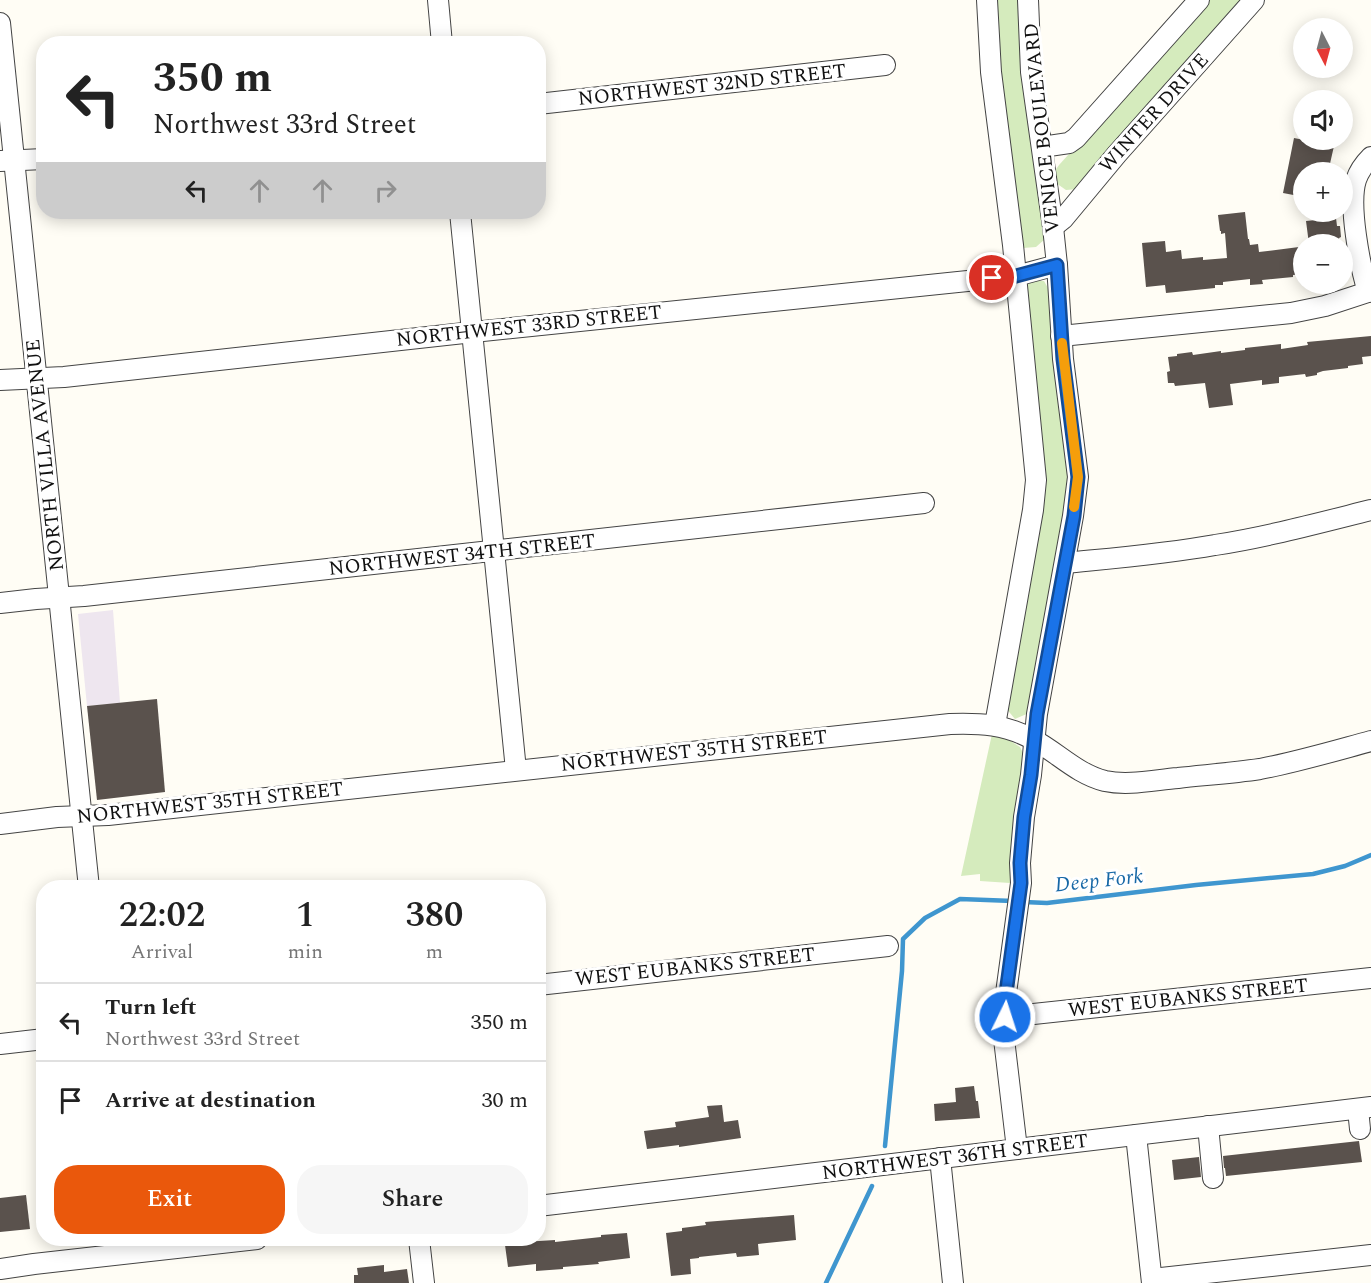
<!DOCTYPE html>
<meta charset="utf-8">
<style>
:root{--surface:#fff;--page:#f6f6f6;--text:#222;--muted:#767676;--line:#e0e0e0;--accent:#ea580c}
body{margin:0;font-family:Spectral,serif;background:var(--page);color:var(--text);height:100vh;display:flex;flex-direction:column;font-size:22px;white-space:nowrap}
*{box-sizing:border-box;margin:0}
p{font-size:20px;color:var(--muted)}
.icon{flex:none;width:33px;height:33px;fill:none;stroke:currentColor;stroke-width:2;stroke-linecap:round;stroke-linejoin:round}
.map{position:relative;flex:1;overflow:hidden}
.sheet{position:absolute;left:36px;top:880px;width:510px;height:366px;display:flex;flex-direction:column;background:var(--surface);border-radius:24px;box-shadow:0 3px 15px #0003}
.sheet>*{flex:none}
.guide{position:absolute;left:36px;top:36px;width:510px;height:183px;border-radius:24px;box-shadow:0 3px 15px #0003;background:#fff;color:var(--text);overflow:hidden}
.needle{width:39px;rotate:174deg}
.buttons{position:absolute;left:1293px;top:18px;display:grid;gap:12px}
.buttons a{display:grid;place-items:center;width:60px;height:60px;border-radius:50%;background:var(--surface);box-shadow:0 3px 15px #0003;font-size:30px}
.pin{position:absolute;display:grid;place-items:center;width:51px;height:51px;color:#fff;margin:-26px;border:3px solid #fff;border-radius:50%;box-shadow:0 2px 6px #0007}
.me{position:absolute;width:66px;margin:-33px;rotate:4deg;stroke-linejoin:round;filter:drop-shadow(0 0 4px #0008)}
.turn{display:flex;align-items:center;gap:21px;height:126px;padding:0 18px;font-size:27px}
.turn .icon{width:78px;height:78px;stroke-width:2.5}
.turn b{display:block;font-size:42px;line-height:51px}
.lanes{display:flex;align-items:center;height:57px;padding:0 18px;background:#0003;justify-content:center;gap:30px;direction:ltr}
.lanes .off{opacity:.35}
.eta{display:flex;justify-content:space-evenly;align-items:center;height:102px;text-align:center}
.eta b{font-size:36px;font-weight:600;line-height:42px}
.action{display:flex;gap:12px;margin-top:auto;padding:12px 18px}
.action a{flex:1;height:69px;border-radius:24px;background:var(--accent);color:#fff;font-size:24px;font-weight:600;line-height:69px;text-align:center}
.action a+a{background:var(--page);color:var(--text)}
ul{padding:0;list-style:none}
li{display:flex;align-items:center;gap:18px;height:78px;padding:0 18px;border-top:2px solid var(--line)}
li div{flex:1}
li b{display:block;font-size:22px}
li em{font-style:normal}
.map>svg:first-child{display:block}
.industrial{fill:#eee6ef}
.green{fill:#d5ebbd}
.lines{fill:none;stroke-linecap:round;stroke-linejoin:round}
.stream{stroke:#3f96cf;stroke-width:4.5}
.building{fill:#5a524d}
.minor-casing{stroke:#444;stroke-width:22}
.minor{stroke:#fff;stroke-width:20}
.route-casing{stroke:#114b97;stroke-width:15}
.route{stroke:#1a73e8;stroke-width:10}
.slow{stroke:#f59e0b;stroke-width:10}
.labels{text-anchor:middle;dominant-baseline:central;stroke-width:6;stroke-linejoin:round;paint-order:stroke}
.street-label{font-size:20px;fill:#111;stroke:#fff}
.water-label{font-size:21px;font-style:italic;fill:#1768a6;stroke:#fff}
</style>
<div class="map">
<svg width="1371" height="1283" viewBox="0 0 1371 1283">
<rect width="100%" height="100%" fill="#fffdf5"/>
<polygon class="industrial" points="113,610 120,703 87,706 78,614"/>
<g class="green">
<polygon points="993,0 1021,0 1045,239 1036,247 1023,248 1019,244"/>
<polygon points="1209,0 1245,0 1078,189 1066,190 1056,183 1054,172 1059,165"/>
<polygon points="1028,281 1044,281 1048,288 1069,454 1069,495 1029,713 1015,719 1005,707 1043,489 1023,289"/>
<polygon points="992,734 1006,738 1020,747 1026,759 1014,821 1010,883 980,881 980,874 961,876"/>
</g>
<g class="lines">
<g class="stream">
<polyline points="1024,902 1047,903 1196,885 1313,874 1345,866 1371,855"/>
<polyline points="885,1146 902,971 903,939 925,918 960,899 1013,901"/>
<polyline points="826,1283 872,1186"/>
</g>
</g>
<g class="building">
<polygon points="1294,138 1334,146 1329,168 1323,167 1322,172 1304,172 1304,197 1283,193"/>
<polygon points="1245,212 1248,239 1249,239 1250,245 1258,244 1259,252 1299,247 1302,274 1293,275 1293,277 1262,280 1263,284 1250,285 1250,279 1223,282 1223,285 1215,285 1215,288 1166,293 1165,285 1146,287 1142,243 1165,241 1166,252 1181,250 1182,259 1203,257 1203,260 1227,258 1225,233 1221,234 1221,231 1220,231 1218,215"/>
<polygon points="1336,218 1337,226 1340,226 1341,237 1339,238 1340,244 1309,244 1306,221"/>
<polygon points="1371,336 1371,356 1362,357 1363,364 1348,366 1348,368 1323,371 1317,373 1317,375 1306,377 1305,374 1279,377 1279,383 1262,385 1262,380 1230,384 1233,405 1209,408 1205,383 1175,386 1174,383 1168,383 1167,372 1170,371 1168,357 1177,356 1177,354 1192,352 1193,355 1221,351 1221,353 1245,350 1245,348 1281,344 1281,349 1308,345 1307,342"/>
<polygon points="157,699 165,792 97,800 87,706"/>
<polygon points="974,1086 976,1101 978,1101 980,1118 935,1121 934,1104 956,1102 955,1088"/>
<polygon points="722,1105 724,1122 738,1120 741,1138 679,1147 679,1145 647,1149 644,1131 676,1127 675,1122 709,1117 707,1106"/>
<polygon points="1359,1141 1362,1162 1226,1176 1225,1168 1224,1168 1223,1156"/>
<polygon points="1199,1157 1201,1177 1174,1180 1172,1160"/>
<polygon points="26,1195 30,1229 0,1232 0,1198"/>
<polygon points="794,1215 796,1240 758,1244 759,1255 737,1257 736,1253 699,1257 699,1258 690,1259 691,1274 671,1276 666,1233 682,1231 682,1228 706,1225 705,1222"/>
<polygon points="627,1233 630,1258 598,1262 599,1264 563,1267 563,1269 536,1271 536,1264 508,1267 505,1245 511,1244 511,1241 523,1240 523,1242 555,1240 555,1242 601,1237 601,1235"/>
<polygon points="384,1265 384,1272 407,1269 409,1283 354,1283 354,1275 358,1275 357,1268"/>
</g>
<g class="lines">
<defs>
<g id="minor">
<polyline points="438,0 442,44"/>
<polyline points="987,0 991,72 1013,245 1036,480 1033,510 995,725"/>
<polyline points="0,23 89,888"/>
<polyline points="538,104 885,65"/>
<polyline points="1042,147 1069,143 1076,138 1199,0"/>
<polyline points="0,161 44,159"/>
<polyline points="460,212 516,770"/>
<polyline points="1053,227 1063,219 1117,154 1254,0"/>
<path d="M 1368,292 C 1360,266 1348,205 1356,180 C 1359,171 1364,164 1371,157"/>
<polyline points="1061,336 1291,313 1325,306 1371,291"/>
<polyline points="0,380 64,377 473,332 1016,276 1057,265"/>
<path d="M 1065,563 C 1115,558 1165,554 1215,545 C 1267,537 1319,523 1371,510"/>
<polyline points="0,603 36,599 84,596 924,503"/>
<path d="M 0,824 L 57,817 L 108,815 L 950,724 C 980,723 1006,724 1034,740 C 1058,753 1077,774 1105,781 C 1128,786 1154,780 1178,778 C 1205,775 1233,773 1260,769 C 1297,762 1334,751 1371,741"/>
<polyline points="538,985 888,946"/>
<polyline points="1005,1017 1371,978"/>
<polyline points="0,1044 44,1039"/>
<polyline points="1358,1109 1360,1129"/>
<polyline points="1208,1126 1213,1178"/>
<polyline points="1136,1135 1152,1283"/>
<polyline points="1017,1149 1004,1039 1006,993 1021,883 1020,863 1024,817 1031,775 1037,714 1073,516 1078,477 1063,359 1057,265 1053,227 1031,72 1028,0"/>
<polyline points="940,1158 953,1283"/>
<polyline points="538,1206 1371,1107"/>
<polyline points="419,1239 424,1283"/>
<polyline points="0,1269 34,1264 257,1239"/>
<polyline points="1152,1279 1371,1255"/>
</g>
</defs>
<use href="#minor" class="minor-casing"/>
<use href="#minor" class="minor"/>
</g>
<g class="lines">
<defs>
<polyline id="route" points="992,278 1016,276 1057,265 1063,359 1078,477 1074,516 1037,714 1031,775 1024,817 1020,863 1021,883 1006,993 1005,1017"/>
</defs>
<use href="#route" class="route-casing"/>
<use href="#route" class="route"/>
<polyline class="slow" points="1062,343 1078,477 1074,507"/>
</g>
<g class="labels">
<g class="street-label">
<text transform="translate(712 85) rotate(-6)">NORTHWEST 32ND STREET</text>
<text transform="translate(1154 113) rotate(-48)">WINTER DRIVE</text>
<text transform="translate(1042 128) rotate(-96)">VENICE BOULEVARD</text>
<text transform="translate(529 326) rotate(-6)">NORTHWEST 33RD STREET</text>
<text transform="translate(45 455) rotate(-96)">NORTH VILLA AVENUE</text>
<text transform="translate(462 555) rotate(-6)">NORTHWEST 34TH STREET</text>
<text transform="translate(694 751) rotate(-6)">NORTHWEST 35TH STREET</text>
<text transform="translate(210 803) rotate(-6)">NORTHWEST 35TH STREET</text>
<text transform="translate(695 967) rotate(-6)">WEST EUBANKS STREET</text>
<text transform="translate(1188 998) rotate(-6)">WEST EUBANKS STREET</text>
<text transform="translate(955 1157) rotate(-7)">NORTHWEST 36TH STREET</text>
</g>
<g class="water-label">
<text transform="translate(1099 881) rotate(-6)">Deep Fork</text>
</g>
</g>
</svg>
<div class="buttons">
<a><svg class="needle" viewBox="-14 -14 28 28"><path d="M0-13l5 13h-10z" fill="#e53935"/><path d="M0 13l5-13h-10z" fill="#767676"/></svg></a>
<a><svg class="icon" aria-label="sound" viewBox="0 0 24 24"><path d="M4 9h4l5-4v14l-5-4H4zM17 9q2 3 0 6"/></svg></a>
<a>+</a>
<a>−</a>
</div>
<div class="pin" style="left:992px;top:278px;background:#d93025"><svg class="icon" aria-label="arrive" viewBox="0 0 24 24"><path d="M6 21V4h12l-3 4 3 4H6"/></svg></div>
<svg class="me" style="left:1005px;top:1017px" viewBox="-20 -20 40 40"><circle r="17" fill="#1a73e8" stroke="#fff" stroke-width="3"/><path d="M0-11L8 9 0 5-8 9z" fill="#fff"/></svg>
<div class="guide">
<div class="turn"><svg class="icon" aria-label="left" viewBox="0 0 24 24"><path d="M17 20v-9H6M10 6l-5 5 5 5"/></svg><div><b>350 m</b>Northwest 33rd Street</div></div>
<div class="lanes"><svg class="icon" aria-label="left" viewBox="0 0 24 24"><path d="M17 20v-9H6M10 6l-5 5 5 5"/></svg><svg class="icon off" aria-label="ahead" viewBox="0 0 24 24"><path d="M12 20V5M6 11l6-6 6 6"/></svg><svg class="icon off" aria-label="ahead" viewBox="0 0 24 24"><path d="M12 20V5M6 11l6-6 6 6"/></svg><svg class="icon off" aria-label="right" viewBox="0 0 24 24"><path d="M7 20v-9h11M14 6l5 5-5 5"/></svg></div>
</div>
<section class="sheet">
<div class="eta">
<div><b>22:02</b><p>Arrival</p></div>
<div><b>1</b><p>min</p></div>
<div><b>380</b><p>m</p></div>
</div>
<ul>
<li><svg class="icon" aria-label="left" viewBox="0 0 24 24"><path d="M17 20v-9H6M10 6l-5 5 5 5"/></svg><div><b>Turn left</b><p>Northwest 33rd Street</p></div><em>350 m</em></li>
<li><svg class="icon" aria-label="arrive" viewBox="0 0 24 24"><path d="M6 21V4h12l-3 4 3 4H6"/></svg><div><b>Arrive at destination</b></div><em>30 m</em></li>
</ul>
<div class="action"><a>Exit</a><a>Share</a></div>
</section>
</div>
